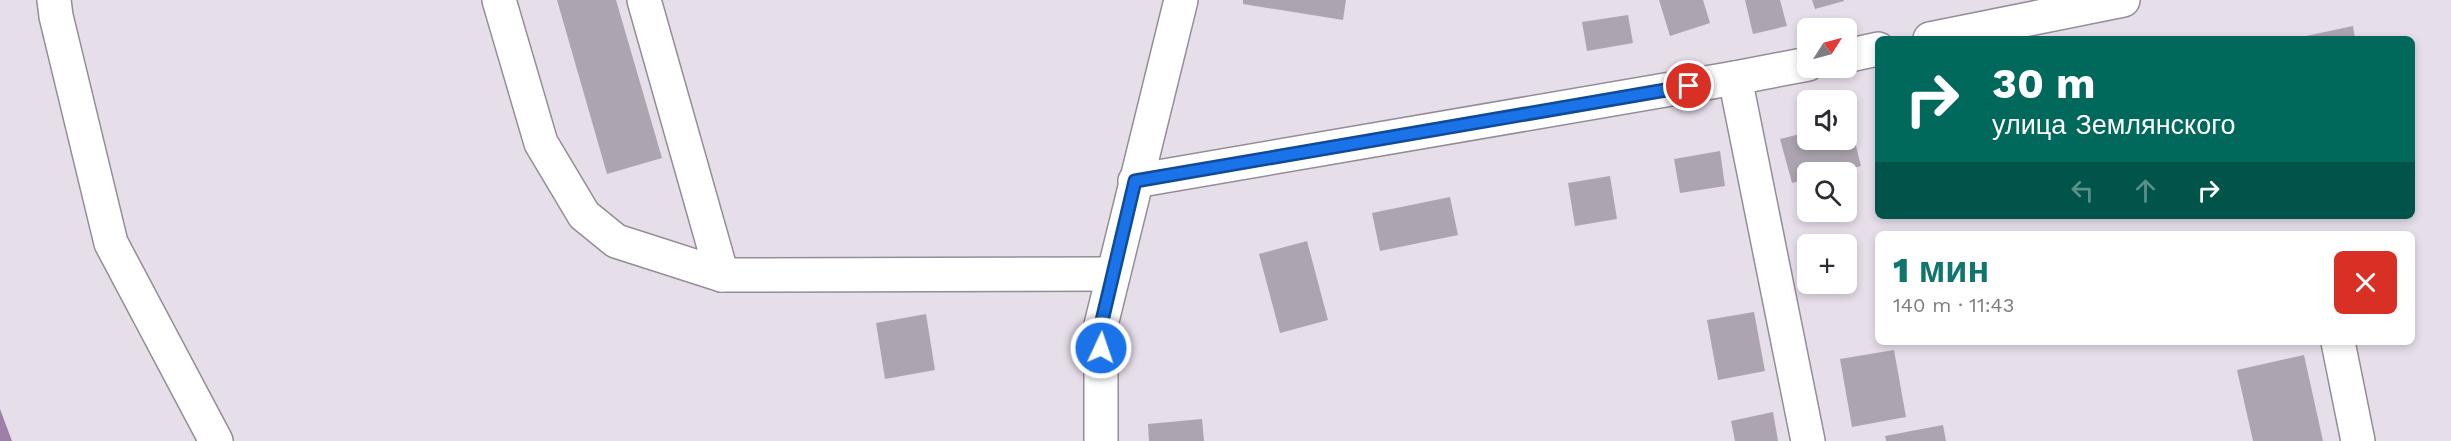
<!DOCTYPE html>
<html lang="ru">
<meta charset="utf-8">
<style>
:root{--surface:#fff;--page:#f7f7f7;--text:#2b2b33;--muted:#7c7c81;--accent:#0f766e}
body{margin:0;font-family:"Work Sans",sans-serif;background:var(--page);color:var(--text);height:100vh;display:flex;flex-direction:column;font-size:22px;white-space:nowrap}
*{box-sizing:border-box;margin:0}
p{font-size:20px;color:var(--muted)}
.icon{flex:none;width:33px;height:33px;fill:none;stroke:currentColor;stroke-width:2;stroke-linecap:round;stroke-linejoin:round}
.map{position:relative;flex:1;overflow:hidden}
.details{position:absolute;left:1875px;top:231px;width:540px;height:114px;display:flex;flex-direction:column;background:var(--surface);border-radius:9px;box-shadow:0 3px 9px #0003}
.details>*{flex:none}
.guide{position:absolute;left:1875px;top:36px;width:540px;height:183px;border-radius:9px;box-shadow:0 3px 9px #0003;background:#00695c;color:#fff;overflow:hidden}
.needle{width:39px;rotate:54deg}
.controls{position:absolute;left:1797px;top:18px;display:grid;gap:12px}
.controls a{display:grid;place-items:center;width:60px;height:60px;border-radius:9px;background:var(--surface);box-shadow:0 3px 9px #0003;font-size:30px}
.pin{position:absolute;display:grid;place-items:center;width:51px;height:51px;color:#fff;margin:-26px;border:3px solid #fff;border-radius:50%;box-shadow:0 2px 6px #0007}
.me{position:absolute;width:66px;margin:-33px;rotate:3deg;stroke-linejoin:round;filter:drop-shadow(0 0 4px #0008)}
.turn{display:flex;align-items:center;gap:21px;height:126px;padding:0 18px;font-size:27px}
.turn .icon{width:78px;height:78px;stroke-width:2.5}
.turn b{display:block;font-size:42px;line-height:51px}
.lanes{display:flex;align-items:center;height:57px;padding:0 18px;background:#0003;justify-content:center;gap:30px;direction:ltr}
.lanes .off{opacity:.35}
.round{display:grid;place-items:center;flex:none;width:63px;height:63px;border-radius:9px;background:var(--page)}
.overview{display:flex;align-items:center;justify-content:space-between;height:102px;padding:0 18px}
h1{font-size:36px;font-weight:800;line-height:45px;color:var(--accent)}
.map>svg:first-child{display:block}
.water{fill:#9c80a8}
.building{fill:#aca5b0}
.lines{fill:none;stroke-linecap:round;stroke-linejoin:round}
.minor-casing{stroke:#948d98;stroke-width:36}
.major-casing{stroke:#948d98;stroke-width:36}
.minor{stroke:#fff;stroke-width:33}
.major{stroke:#fff;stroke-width:33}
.route-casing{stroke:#114b97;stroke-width:15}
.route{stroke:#1a73e8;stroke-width:10}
</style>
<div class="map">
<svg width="2451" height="441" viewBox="0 0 2451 441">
<rect width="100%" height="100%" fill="#e6dee9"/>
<polygon class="water" points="0,409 12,441 0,441"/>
<g class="building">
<polygon points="557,0 616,0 662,158 607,174"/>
<polygon points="1243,0 1346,0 1343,20 1243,4"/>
<polygon points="1659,0 1703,0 1710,23 1670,36"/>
<polygon points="1745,0 1780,0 1787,26 1753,34"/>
<polygon points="1812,0 1844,0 1844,1 1815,9"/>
<polygon points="1628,15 1633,43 1587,51 1582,22"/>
<polygon points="2353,26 2355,39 2307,39 2306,36"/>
<polygon points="1846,122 1850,122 1861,166 1834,172 1808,172 1808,179 1792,183 1780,139 1808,132 1808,140 1846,140"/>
<polygon points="1720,151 1725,186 1680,193 1674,159"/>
<polygon points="1610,176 1617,219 1575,226 1568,183"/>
<polygon points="1450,197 1458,235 1380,251 1372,213"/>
<polygon points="1307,241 1328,320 1280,333 1259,254"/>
<polygon points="1754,312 1765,371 1718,380 1707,320"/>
<polygon points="926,314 935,370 885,379 876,323"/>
<polygon points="1894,350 1906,417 1852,427 1840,359"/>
<polygon points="2304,355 2323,441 2253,441 2237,370"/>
<polygon points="1773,412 1778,441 1735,441 1731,421"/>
<polygon points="1202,419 1204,441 1149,441 1148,424"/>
<polygon points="1943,425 1946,441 1886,441 1885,436"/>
</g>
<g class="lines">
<defs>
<g id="minor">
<polyline points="54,0 56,16 111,243 216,441"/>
<polyline points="499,0 541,143 584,215 616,241 722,275 1113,274"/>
<polyline points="644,0 722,275"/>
<polyline points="1930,39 2123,0"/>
<polyline points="1846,56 1878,49"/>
<polyline points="1735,78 1808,441"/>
<polyline points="1135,181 1735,78 1808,64"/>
<polyline points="2338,342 2358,441"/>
</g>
<polyline id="major" points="1101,441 1101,325 1181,0"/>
</defs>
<use href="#minor" class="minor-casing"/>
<use href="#major" class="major-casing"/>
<use href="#minor" class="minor"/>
<use href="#major" class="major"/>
</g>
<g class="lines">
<defs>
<polyline id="route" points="1101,348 1101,325 1135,181 1689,86"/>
</defs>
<use href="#route" class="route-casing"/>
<use href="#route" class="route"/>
</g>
</svg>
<div class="controls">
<a><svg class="needle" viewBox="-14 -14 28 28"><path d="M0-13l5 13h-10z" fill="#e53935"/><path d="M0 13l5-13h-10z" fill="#7c7c81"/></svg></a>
<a><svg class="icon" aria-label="sound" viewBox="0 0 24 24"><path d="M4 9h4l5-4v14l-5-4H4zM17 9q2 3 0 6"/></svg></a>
<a><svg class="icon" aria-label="search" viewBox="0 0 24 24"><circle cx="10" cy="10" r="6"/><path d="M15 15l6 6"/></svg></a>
<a>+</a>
</div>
<div class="pin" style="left:1689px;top:86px;background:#d93025"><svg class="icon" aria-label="arrive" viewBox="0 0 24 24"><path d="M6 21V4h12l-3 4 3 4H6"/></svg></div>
<svg class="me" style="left:1101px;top:348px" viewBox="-20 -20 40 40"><circle r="17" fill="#1a73e8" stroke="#fff" stroke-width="3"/><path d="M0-11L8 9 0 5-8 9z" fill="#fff"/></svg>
<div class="guide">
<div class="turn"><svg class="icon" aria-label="right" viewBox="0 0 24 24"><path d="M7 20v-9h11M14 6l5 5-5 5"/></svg><div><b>30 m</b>улица Землянского</div></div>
<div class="lanes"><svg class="icon off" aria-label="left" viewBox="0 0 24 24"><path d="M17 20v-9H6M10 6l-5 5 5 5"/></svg><svg class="icon off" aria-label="ahead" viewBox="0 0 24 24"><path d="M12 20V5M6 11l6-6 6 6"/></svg><svg class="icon" aria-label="right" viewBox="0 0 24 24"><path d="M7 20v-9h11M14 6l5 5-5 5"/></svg></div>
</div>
<section class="details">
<div class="overview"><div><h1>1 мин</h1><p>140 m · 11:43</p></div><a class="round" style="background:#d93025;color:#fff"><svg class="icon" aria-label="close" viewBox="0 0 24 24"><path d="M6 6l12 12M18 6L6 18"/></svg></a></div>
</section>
</div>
